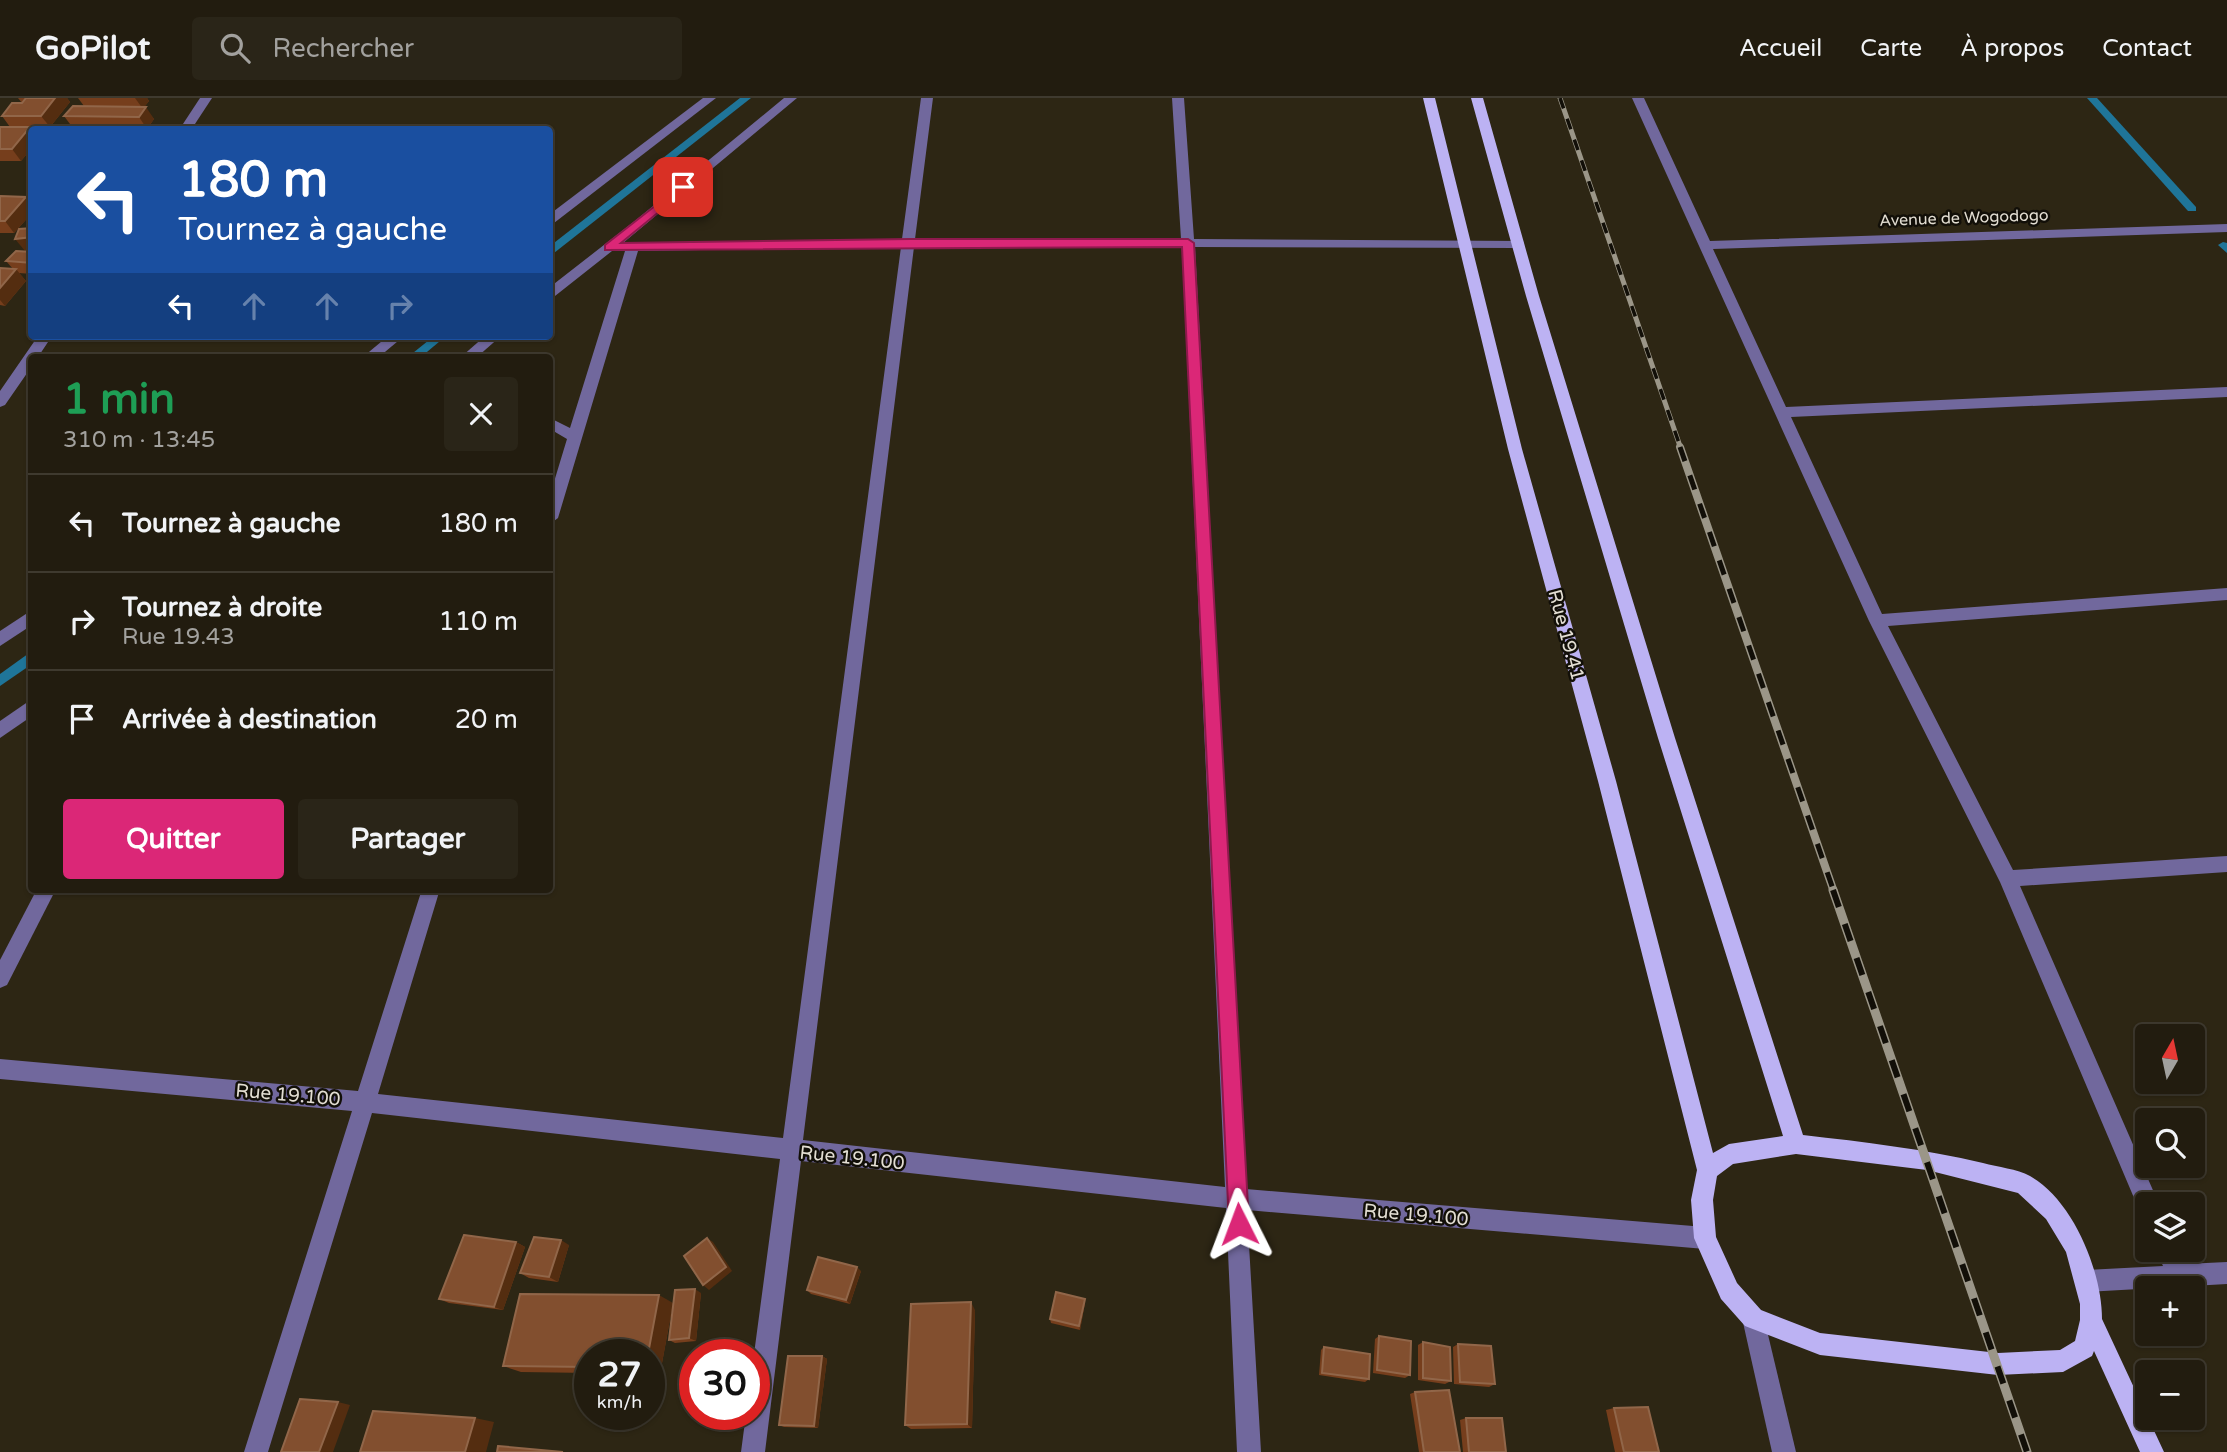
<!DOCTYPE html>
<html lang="fr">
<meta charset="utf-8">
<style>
:root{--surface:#221c0f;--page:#2a2518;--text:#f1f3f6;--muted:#a2a19e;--line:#3f3a2f;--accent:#db2777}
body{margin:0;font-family:"Varela Round",sans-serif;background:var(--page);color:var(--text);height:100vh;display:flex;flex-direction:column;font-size:26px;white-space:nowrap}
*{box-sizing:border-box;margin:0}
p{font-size:23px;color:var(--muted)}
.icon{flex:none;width:38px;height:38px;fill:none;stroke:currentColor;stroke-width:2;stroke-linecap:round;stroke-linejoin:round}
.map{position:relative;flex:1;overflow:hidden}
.side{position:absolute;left:28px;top:256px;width:525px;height:539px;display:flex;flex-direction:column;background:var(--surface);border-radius:7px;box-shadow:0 2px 5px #0004,0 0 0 2px var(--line)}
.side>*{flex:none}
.banner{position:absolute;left:28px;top:28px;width:525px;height:214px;border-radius:7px;box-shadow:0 2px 5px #0004,0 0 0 2px var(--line);background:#1a4fa0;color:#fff;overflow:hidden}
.needle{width:46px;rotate:9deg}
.fabs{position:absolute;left:2135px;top:926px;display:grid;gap:14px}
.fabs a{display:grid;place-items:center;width:70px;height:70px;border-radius:7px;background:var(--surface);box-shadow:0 2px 5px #0004,0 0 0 2px var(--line);font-size:35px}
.speed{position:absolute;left:574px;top:1241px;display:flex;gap:14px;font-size:35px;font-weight:700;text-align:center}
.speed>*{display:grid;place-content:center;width:91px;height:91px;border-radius:50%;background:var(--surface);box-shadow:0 2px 5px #0004,0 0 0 2px var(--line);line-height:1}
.speed small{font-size:18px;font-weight:400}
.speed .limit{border:10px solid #d22;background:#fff;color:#111}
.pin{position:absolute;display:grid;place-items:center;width:60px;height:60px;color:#fff;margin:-30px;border-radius:14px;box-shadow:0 4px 10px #0006}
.me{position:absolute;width:77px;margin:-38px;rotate:357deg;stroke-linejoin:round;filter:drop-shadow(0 0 5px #0008)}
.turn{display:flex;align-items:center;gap:24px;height:147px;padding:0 35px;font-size:32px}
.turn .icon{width:91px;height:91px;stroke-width:2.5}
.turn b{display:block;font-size:49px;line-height:60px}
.lanes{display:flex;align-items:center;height:66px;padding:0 35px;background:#0003;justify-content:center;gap:35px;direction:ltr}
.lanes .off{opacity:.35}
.round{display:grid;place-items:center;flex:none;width:74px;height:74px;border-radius:7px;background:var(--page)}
.headline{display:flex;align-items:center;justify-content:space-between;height:119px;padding:0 35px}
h1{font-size:42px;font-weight:700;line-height:52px;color:#1e9e55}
.action{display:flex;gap:14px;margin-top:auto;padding:14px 35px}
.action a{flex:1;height:80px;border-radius:7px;background:var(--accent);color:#fff;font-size:28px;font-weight:700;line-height:80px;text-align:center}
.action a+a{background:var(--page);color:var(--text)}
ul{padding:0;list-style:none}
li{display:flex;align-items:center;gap:21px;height:98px;padding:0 35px;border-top:2px solid var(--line)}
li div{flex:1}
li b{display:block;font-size:26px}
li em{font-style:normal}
header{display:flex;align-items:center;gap:42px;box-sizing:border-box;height:98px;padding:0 35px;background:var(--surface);border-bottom:2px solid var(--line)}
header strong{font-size:33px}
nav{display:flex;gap:38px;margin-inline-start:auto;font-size:24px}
.search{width:490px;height:63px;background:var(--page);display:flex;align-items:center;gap:18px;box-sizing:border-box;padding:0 24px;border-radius:7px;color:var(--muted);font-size:26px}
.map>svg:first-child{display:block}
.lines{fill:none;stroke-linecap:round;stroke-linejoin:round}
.stream{fill:#1f7599;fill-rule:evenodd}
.minor{fill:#71689d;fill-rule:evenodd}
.major{fill:#bcb2f3;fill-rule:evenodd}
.rail-far2-casing{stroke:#9b9688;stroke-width:5}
.rail-far1-casing{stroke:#9b9688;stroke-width:8}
.rail-casing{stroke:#9b9688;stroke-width:9}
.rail-far2{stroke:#120f08;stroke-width:3.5;stroke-dasharray:11;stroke-linecap:butt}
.rail-far1{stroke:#120f08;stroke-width:5;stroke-dasharray:15;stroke-linecap:butt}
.rail{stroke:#120f08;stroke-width:6;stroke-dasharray:18;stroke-linecap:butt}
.wall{fill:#763e1c}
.shaded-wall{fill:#542d10}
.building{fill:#824f2f;stroke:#916649;stroke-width:2}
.route{fill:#db2777;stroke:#8e194d;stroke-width:2}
.labels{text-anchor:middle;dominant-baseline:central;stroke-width:5;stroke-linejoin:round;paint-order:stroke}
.far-street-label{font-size:16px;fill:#e3ded3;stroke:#120f08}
.street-label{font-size:19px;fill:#e3ded3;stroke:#120f08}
</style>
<header>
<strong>GoPilot</strong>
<div class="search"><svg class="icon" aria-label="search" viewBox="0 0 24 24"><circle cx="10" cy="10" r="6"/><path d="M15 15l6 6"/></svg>Rechercher</div>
<nav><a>Accueil</a><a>Carte</a><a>À propos</a><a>Contact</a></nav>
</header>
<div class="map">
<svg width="2227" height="1354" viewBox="0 0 2227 1354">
<rect width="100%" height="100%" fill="#2d2614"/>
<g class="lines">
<g class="stream">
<polygon points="740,0 751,0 554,155 550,156 550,148"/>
<polygon points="2087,0 2097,0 2196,109 2196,113 2188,113"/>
<polygon points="2223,144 2227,145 2227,155 2218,147"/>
<polygon points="434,238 446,238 421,259 408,259"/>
<polygon points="32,553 32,566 0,588 0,576"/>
</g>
<g class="minor">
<polygon points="200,0 212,0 191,32 179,32"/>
<polygon points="703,0 716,0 554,125 550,126 550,116"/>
<path d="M 784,0 L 797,0 L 623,145 L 902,141 L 921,0 L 933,0 L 915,141 L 1181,141 L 1172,0 L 1184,0 L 1194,141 L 1523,143 L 1524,146 L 1518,150 L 1195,149 L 1246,1091 L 1705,1129 L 1713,1132 L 1716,1140 L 1713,1148 L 1705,1151 L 1247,1112 L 1261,1354 L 1237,1354 L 1226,1110 L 801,1063 L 765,1354 L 741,1354 L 746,1316 L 754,1316 L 754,1256 L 780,1061 L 372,1015 L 268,1354 L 244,1354 L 352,1013 L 0,981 L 0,961 L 358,993 L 422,791 L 440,791 L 378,996 L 783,1040 L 901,149 L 638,153 L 558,420 L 550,426 L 550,397 L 567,341 L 550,331 L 550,320 L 570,330 L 625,153 L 612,153 L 555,198 L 550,199 L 550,189 L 636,122 ZM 914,149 L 1182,149 L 1225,1089 L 803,1042 Z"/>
<polygon points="1632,0 1644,0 1710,143 2227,126 2227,134 1713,151 1786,309 2227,289 2227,299 1791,319 1882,516 2227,490 2227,502 1888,528 2013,772 2227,758 2227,774 2020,788 2159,1106 2147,1106 2147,1116 2140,1114 2000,784 1869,523"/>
<polygon points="38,238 52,238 38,259 32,259 32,268 5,307 0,309 0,293"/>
<polygon points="388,238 404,238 379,259 363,259"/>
<polygon points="485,238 501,238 477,259 461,259"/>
<polygon points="32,512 32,527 0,548 0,533"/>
<polygon points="32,601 32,618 0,640 0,623"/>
<polygon points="37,791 56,791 7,887 0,890 0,862"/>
<polygon points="2156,1152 2178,1152 2185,1166 2227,1164 2227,1186 2086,1194 2078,1191 2075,1183 2078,1175 2086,1172 2163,1168"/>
<polygon points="1753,1209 1761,1212 1764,1220 1796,1354 1772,1354 1742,1220 1745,1212"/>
</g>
<path class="major" d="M 1423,0 L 1435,0 L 1522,351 L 1616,683 L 1713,1055 L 1729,1046 L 1783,1038 L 1658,640 L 1526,198 L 1471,0 L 1483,0 L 1539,198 L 1675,640 L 1803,1037 C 1864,1044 1924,1051 1983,1065 C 1998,1069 2017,1071 2030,1078 C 2073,1102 2102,1173 2102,1221 L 2164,1354 L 2140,1354 L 2094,1253 L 2092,1258 L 2063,1274 L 1998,1277 L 1820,1257 L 1745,1228 L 1721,1201 L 1694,1140 L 1691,1102 L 1697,1072 L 1598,683 L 1508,351 ZM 1796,1056 L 1927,1072 L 2018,1095 L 2046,1121 L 2066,1154 L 2080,1206 L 2080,1222 L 2075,1243 L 2060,1252 L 1998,1255 L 1820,1235 L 1761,1212 L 1737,1185 L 1716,1139 L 1713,1102 L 1717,1078 L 1733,1066 Z"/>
<defs>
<polyline id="rail-far2" points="1560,0 1681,351"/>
<polyline id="rail-far1" points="1680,349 1834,794"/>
<polyline id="rail" points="1833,792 2027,1354"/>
</defs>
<use href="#rail-far2" class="rail-far2-casing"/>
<use href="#rail-far1" class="rail-far1-casing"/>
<use href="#rail" class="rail-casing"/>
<use href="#rail-far2" class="rail-far2"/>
<use href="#rail-far1" class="rail-far1"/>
<use href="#rail" class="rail"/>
</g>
<g class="wall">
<polygon points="18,0 67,0 70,4 50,29 30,29 32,32 32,50 21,63 0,63 0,29 10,29 2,18 22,5"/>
<polygon points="78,0 147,0 149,3 144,9 154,21 147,31 73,30 64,18 84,8"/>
<polygon points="0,98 26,99 32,106 32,115 14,135 0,135"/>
<polygon points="32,154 32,176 19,175 26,183 5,208 0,207 0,170 13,171 6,163"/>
<polygon points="516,1144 525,1149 503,1212 449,1205 439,1201"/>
<polygon points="569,1147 558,1184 529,1180 520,1175"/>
<polygon points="861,1173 850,1206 811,1196 807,1192"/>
<polygon points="701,1195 696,1243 675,1245 669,1242"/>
<polygon points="1085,1201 1085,1205 1080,1232 1051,1225 1050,1221"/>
<polygon points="673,1205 660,1276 649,1276 649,1256 590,1256 590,1275 521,1274 503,1268"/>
<polygon points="975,1212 972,1330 911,1331 905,1327"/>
<polygon points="1379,1238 1410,1277 1405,1280 1373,1275 1375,1241"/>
<polygon points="1423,1244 1451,1283 1445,1286 1418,1282 1418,1247"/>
<polygon points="1458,1246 1495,1286 1489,1289 1454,1286 1453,1249"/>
<polygon points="1324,1249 1369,1281 1365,1284 1319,1277 1321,1252"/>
<polygon points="822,1258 827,1261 818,1330 784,1329 779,1327"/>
<polygon points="1415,1294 1460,1354 1419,1354 1410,1296"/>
<polygon points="1614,1310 1659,1354 1615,1354 1606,1312"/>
<polygon points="1466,1320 1506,1354 1463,1354 1460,1322"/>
</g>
<g class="shaded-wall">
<polygon points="55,0 67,0 70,4 50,29 41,18"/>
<polygon points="135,0 147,0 149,3 143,11"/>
<polygon points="146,9 154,21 147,31 139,19"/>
<polygon points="30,29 32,32 32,50 21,63 12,51"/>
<polygon points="26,99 32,106 32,115 14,135 5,123"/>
<polygon points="32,139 32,152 25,153 15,141"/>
<polygon points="16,171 26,183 5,208 0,202 0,190"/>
<polygon points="707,1140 713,1144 732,1173 709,1192 703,1187"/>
<polygon points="561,1142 569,1147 558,1184 549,1179"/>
<polygon points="516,1144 525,1149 503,1212 494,1209"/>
<polygon points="857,1169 861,1173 850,1206 846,1202"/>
<polygon points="695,1191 701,1195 696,1243 689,1240"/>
<polygon points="659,1197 673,1205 660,1276 649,1272 649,1256 648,1256"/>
<polygon points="1085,1201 1085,1205 1080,1232 1079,1228"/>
<polygon points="971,1204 975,1212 972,1330 967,1326"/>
<polygon points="822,1258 827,1261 818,1330 814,1328"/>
<polygon points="338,1304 350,1307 333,1354 319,1354"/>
<polygon points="475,1320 494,1324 486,1354 465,1354"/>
</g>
<g class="building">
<polygon points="26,0 55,0 41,18 2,18 12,5 22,5"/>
<polygon points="73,8 146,9 139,19 64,18"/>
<polygon points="0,29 30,29 12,51 0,51"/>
<polygon points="0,98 26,99 5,123 0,123"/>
<polygon points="32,130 32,139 15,141 19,131"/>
<polygon points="16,153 32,154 32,165 6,163"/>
<polygon points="0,170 16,171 0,190"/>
<polygon points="464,1137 516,1144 494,1209 439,1201"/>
<polygon points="534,1139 561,1142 549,1179 520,1175"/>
<polygon points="707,1140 726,1169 703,1187 684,1158"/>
<polygon points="818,1159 857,1169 846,1202 807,1192"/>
<polygon points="695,1191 689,1240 669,1242 675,1192"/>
<polygon points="1056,1194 1085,1201 1079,1228 1050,1221"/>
<polygon points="520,1196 659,1197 648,1256 590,1256 590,1269 503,1268"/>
<polygon points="971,1204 967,1326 905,1327 911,1206"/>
<polygon points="1379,1238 1411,1243 1410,1277 1377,1272"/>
<polygon points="1423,1244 1450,1249 1451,1283 1423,1280"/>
<polygon points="1458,1246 1491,1248 1495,1286 1460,1284"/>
<polygon points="1324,1249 1370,1256 1369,1281 1322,1275"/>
<polygon points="788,1258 822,1258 814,1328 779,1327"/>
<polygon points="1449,1292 1460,1354 1424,1354 1415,1294"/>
<polygon points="300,1301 338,1304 319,1354 281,1354"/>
<polygon points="1648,1309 1659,1354 1624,1354 1614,1310"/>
<polygon points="373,1313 475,1320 465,1354 360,1354"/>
<polygon points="1466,1320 1502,1320 1506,1354 1469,1354"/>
<polygon points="498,1348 563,1354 497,1354"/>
</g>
<polygon class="route" points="683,86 687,87 687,91 621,145 910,141 1188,141 1194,145 1249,1126 1246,1133 1239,1136 1232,1133 1229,1126 1182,149 605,152 605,147"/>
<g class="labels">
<g class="far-street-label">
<text transform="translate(1964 120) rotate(-2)">Avenue de Wogodogo</text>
</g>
<g class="street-label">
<text transform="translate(1566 537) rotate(75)">Rue 19.41</text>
<text transform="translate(288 997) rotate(5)">Rue 19.100</text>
<text transform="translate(852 1060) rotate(6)">Rue 19.100</text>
<text transform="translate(1416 1117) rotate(5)">Rue 19.100</text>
</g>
</g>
</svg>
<div class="fabs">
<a><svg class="needle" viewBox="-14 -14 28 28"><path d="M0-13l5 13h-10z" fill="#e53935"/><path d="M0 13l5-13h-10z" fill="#a2a19e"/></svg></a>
<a><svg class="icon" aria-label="search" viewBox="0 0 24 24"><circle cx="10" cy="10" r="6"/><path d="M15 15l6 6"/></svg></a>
<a><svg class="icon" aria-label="layers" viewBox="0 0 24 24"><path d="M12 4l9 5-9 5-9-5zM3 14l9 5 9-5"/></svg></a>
<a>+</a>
<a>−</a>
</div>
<div class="speed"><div>27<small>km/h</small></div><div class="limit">30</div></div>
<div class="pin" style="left:683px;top:89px;background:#d93025"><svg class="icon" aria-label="arrive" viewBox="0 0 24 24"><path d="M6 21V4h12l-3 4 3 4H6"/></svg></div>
<svg class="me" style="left:1239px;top:1126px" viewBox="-20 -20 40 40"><path d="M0-17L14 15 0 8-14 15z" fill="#db2777" stroke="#fff" stroke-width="4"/></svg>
<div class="banner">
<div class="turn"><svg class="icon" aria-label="left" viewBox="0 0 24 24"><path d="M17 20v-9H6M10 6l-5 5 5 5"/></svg><div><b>180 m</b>Tournez à gauche</div></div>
<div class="lanes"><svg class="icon" aria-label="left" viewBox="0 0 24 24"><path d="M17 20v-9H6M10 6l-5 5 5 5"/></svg><svg class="icon off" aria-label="ahead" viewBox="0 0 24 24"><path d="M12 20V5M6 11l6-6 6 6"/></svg><svg class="icon off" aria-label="ahead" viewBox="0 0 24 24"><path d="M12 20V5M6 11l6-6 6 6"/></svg><svg class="icon off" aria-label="right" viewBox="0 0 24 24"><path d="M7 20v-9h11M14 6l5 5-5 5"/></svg></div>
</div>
<section class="side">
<div class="headline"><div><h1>1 min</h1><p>310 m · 13:45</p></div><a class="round"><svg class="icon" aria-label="close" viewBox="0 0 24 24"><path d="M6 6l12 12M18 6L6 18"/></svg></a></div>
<ul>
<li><svg class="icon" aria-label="left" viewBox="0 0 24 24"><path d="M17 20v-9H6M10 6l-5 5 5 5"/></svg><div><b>Tournez à gauche</b></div><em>180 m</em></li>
<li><svg class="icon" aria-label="right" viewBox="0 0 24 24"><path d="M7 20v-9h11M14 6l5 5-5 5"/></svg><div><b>Tournez à droite</b><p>Rue 19.43</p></div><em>110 m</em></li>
<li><svg class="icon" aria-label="arrive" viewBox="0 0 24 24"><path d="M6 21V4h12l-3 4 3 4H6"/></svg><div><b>Arrivée à destination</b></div><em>20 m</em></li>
</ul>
<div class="action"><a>Quitter</a><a>Partager</a></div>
</section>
</div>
